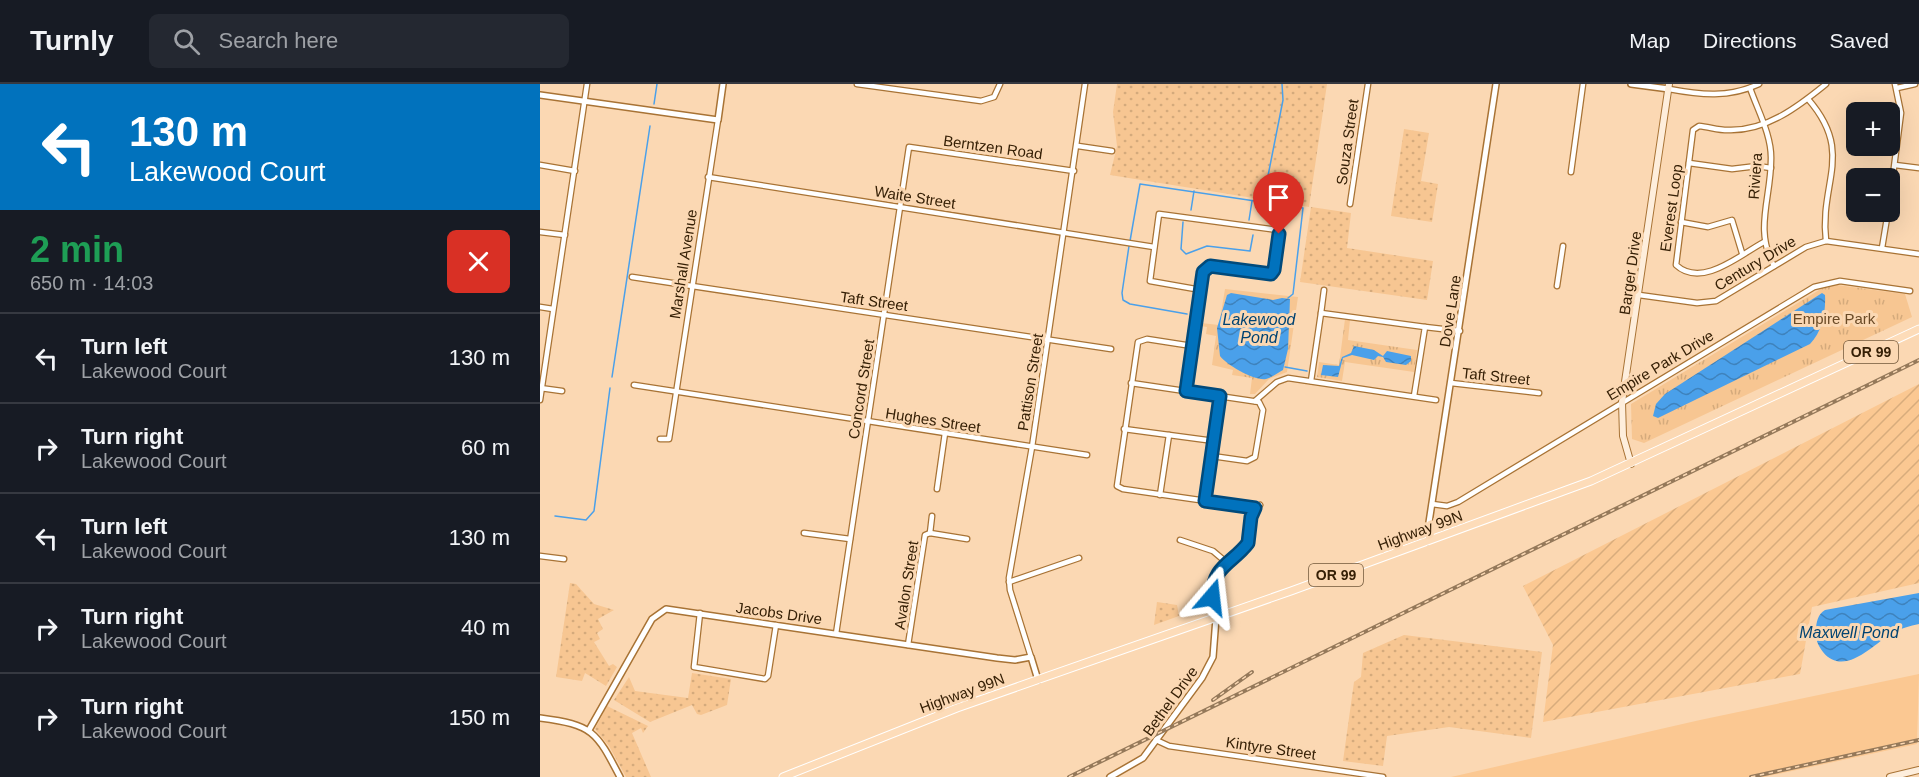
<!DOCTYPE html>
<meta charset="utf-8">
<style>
:root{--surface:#171b24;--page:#242831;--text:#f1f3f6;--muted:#9ea1a6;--line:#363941}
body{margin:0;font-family:Arial,sans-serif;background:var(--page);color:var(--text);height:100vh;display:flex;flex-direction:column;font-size:22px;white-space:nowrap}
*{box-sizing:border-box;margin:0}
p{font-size:20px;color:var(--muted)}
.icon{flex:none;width:33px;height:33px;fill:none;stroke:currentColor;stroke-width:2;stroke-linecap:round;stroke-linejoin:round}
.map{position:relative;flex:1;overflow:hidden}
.details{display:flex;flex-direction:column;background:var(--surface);width:540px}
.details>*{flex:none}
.hud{background:#0172bd;color:#fff;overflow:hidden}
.buttons{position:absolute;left:1306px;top:18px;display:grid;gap:12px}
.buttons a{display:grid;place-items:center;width:54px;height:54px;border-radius:9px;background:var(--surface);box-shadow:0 6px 24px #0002;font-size:30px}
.pin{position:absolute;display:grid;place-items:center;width:51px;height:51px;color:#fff;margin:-62px -26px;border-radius:50% 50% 50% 0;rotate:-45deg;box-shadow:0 0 6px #0007}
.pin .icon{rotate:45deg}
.me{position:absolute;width:66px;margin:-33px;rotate:17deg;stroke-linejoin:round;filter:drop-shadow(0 0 4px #0008)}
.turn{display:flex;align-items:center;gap:21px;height:126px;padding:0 30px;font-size:27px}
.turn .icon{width:78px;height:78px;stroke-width:2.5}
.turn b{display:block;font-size:42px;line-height:51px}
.round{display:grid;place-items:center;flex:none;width:63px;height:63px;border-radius:9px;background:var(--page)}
.headline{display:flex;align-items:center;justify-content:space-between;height:102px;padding:0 30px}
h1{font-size:36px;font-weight:600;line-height:45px;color:#1e9e55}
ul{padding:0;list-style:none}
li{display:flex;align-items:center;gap:18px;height:90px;padding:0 30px;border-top:2px solid var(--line)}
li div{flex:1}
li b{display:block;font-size:22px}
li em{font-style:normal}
header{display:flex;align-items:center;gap:36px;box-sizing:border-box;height:84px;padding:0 30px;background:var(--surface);border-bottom:2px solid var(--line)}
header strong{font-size:28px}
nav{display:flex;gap:33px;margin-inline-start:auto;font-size:21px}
.search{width:420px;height:54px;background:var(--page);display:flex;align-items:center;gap:15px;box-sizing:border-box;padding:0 21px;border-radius:9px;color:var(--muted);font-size:22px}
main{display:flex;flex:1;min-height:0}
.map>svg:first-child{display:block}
.built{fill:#fbc892}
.industrial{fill:url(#industrial-furrows)}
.grass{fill:url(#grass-dots)}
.park{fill:url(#park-tufts)}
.water{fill:url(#water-waves)}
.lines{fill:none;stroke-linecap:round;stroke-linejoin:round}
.stream{stroke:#4aa0ea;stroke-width:1.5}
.minor-casing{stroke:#a87335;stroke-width:7}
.tertiary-casing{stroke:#a87335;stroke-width:8}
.secondary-casing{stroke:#a87335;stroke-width:8}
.primary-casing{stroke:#fff;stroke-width:9}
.minor{stroke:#fff;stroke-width:4.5}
.tertiary{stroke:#fff;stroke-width:5}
.secondary{stroke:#feeedc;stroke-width:6}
.primary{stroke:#fddcb9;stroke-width:7}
.rail-casing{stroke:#95795a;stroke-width:4}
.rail{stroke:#fbd8b3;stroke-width:1.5;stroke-dasharray:4.5;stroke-linecap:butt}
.route-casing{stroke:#014a7b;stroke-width:15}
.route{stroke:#0172bd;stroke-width:10}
.labels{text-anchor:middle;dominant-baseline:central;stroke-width:6;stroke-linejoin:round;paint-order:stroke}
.shield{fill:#fbd8b3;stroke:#71573a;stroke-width:1.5}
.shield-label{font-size:14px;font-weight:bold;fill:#362006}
.street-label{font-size:15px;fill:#362006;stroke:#fbd8b3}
.park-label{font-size:15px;fill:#6a4a26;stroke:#fbd8b3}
.water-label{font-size:16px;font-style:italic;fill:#004372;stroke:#fbd8b3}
</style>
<header>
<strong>Turnly</strong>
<div class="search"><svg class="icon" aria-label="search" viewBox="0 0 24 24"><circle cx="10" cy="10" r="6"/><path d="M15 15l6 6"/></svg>Search here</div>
<nav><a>Map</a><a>Directions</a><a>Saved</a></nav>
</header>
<main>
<section class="details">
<div class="hud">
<div class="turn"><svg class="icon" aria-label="left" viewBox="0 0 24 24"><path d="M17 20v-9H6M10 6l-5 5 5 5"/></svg><div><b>130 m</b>Lakewood Court</div></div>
</div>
<div class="headline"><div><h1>2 min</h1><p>650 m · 14:03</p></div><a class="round" style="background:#d93025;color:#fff"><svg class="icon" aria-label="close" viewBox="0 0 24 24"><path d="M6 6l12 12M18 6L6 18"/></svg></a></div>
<ul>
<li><svg class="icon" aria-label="left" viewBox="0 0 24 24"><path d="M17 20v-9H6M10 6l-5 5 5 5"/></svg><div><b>Turn left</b><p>Lakewood Court</p></div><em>130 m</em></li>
<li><svg class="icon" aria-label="right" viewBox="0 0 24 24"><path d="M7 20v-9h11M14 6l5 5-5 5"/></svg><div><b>Turn right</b><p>Lakewood Court</p></div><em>60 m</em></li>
<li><svg class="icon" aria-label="left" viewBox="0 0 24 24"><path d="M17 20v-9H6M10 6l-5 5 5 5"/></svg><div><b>Turn left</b><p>Lakewood Court</p></div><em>130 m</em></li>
<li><svg class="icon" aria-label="right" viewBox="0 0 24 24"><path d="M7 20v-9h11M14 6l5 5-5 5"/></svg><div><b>Turn right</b><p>Lakewood Court</p></div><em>40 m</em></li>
<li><svg class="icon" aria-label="right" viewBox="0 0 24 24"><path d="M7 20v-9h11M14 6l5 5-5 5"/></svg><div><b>Turn right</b><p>Lakewood Court</p></div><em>150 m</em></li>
</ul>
</section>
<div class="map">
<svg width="1379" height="693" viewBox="0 0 1379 693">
<defs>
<pattern id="industrial-furrows" width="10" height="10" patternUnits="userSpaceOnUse" patternTransform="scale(1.5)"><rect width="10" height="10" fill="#fbc892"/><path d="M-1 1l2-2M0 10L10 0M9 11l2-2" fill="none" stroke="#d8ac7c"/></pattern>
<pattern id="grass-dots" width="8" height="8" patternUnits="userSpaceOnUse" patternTransform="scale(1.5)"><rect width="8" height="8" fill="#f7c692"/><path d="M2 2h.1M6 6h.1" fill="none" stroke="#d4aa7c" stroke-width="1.8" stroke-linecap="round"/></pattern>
<pattern id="park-tufts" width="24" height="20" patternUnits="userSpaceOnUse" patternTransform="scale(1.5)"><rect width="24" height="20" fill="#f7c692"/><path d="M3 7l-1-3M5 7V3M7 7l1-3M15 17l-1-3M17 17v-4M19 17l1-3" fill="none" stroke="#d4aa7c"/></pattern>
<pattern id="water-waves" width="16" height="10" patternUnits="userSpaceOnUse" patternTransform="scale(1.5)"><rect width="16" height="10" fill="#4aa0ea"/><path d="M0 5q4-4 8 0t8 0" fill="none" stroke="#3e82bc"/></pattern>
</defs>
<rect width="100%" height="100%" fill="#fbd8b3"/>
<polygon class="built" points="1379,590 1377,660 1224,693 911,693 1160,636"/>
<polygon class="industrial" points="1379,300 1379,499 1272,523 1260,590 1003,638 1013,561 983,502"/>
<g class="grass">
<polygon points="577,0 787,0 769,123 570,91 577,62 573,28"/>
<polygon points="864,45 889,49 881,97 898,100 892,138 851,132"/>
<polygon points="771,123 811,129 807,164 893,177 887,216 760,198"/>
<polygon points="30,499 36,500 54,520 74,526 58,535 63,545 57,549 60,555 54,558 69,582 73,580 77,583 66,602 45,589 42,597 16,593"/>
<polygon points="617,518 637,521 639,532 614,541"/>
<polygon points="864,551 1002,568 991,654 909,643 847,652 843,682 803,677 814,598 821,593 823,569"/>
<polygon points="152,589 191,595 187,621 161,631 157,630 152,621 110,638 74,616 89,593 95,607 148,614"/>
<polygon points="67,622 108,642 103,649 101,644 92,649 111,693 86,693 69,662 55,645"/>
</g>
<g class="park">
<polygon points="1297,201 1365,210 1372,233 1104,359 1092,355 1091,320 1284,203"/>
<polygon points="685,205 758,213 747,288 729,295 715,310 710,310 712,294 692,291 693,286 672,281 676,252 666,250 667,243 661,242 661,239 679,241"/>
<polygon points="805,235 810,236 808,256 877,266 874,288 805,278 802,297 777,293 779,278 799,281"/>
</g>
<g class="water">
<path d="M 691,209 L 733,216 L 742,214 L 750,215 L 748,265 L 743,286 C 738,289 732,293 726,295 C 714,297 687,281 680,272 L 677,244 L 687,211 Z"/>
<path d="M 1282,209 L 1285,211 C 1286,228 1282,248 1270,260 L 1118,334 L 1113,332 L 1116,320 L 1125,310 Z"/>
<polygon points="814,262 834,266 843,272 847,267 871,272 871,277 866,281 846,278 843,273 838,272 834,276 812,271 803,274 798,293 781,291 783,281 799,282 802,273 811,269"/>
<path d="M 1379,509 L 1379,540 C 1370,542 1361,544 1352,549 C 1334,560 1304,594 1283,568 C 1278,561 1275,555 1276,547 C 1276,538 1278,530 1285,526 Z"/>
</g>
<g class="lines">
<g class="stream">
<polyline points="114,20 117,0"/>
<polyline points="723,117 743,16 742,0"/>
<polyline points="651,126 654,107"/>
<polyline points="709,136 712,117"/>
<polyline points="643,138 641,165 646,170 667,162 710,167 713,151"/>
<polyline points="590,157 600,100 763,124 753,210 748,214"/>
<polyline points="589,162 582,209 583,216 590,220 647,230"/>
<polyline points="745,283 767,287"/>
<polyline points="72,293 110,42"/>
<polyline points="15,432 46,436 54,427 70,304"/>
</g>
<defs>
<g id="minor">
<polyline points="317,0 441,17 454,13 460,0"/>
<path d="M 1210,4 C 1218,27 1232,52 1231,76 C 1231,114 1214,146 1234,182"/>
<polyline points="1357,4 1375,0"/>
<path d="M 1129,5 C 1161,11 1189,14 1219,0"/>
<path d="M 1268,15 C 1315,69 1279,98 1286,157"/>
<polyline points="538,62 572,67"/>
<polyline points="1149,79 1192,85 1217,82 1231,84"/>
<polyline points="0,81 35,87"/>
<polyline points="1355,81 1379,84"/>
<polyline points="1031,88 1043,0"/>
<polyline points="168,93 614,163"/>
<polyline points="1350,114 1361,29 1355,0"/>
<polyline points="810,120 828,0"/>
<polyline points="1141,138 1168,143 1192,136 1202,169"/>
<polyline points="0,148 25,151"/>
<path d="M 1224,158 C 1201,170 1162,205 1136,181 L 1153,46 L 1159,42 C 1170,43 1180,47 1191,46 C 1228,46 1259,22 1286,0"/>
<polyline points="1342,164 1348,128"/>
<polyline points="92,193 571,265"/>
<polyline points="1017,202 1023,162"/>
<polyline points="1099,211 1157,219 1176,217 1266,163 1286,157 1379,170"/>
<polyline points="0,223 13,225"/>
<polyline points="781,229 784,206"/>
<polyline points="885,243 920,247"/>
<polyline points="652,262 607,255 598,258 577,402 583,405 715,424"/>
<polyline points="771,297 781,229 885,243 874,312"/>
<polyline points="591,299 719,318 723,326 715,373 707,377 672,372"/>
<polyline points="911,299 999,309"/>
<polyline points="94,301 547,371"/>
<polyline points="0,304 22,307"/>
<polyline points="646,307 664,186 670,182 731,190 734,186 738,146 619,130 610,197 661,206"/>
<polyline points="0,316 47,0"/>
<polyline points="715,317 737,298 748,294 896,316"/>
<polyline points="584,345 674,357"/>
<polyline points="120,355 129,355 178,36"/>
<polyline points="397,405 405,349"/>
<polyline points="620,411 629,351"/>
<polyline points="665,417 680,312"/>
<polyline points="892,420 907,422 918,418 1274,203 1300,197 1370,207"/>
<polyline points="264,449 310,455"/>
<polyline points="390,449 392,432"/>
<polyline points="640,456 673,467 686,478"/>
<polyline points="0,472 24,475"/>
<polyline points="469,498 539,474"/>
<polyline points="160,529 154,583 225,595 228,592 236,541"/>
<path d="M 676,534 C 671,512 670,491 689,475 C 696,469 703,466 708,459 L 712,428 L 720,421"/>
<polyline points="296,550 369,63 534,87"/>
<polyline points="368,561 385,451 390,449 427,455"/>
<polyline points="491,573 470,506 469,494 492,363 545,0"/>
<polyline points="616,656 629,662 843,693"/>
</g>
<g id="tertiary">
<polyline points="1091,0 1129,5"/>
<polyline points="0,11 178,36 183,0"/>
<polyline points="886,458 956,0"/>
<path d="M 0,634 C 53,641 56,647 80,693"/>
<polyline points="49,646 112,535 126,525 457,574 475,576 491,573 498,596"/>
<polyline points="570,693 603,674 662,594 673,573 676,534"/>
</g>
<g id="secondary">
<polyline points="1091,380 1083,352 1082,318 1129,0"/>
<polyline points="1350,693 1379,686"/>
</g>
<polyline id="primary" points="243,693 417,624 751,507 1051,397 1379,245"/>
</defs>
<use href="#minor" class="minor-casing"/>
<use href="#tertiary" class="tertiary-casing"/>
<use href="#secondary" class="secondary-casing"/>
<use href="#primary" class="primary-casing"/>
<use href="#minor" class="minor"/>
<use href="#tertiary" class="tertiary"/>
<use href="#secondary" class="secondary"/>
<use href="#primary" class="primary"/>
<defs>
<g id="rail">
<polyline points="673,616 712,588"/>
<polyline points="529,693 1379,276"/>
<polyline points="1211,693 1379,656"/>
</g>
</defs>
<use href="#rail" class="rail-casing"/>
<use href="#rail" class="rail"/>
</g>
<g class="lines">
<defs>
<path id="route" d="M 672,513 C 673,481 692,480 708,459 L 711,433 L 715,424 L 665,417 L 680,312 L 646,307 L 663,188 L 670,182 L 731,190 L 734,186 L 739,150"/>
</defs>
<use href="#route" class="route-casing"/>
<use href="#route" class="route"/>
</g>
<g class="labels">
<g class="shield">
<rect x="1304" y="257" width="54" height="22" rx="4.5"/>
<rect x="769" y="480" width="54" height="22" rx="4.5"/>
</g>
<g class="shield-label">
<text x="1331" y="268">OR 99</text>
<text x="796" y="491">OR 99</text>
</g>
<g class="street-label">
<text transform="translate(807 58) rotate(-82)">Souza Street</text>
<text transform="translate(453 63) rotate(8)">Berntzen Road</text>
<text transform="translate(1215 92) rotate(-86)">Riviera</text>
<text transform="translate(375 113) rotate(9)">Waite Street</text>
<text transform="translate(1131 124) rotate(-82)">Everest Loop</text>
<text transform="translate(1215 179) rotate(-31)">Century Drive</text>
<text transform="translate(143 180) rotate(-81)">Marshall Avenue</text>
<text transform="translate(1090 189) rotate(-82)">Barger Drive</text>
<text transform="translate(334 217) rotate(8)">Taft Street</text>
<text transform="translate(910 227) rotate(-81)">Dove Lane</text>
<text transform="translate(1120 281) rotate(-31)">Empire Park Drive</text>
<text transform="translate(956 292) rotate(6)">Taft Street</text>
<text transform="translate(490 298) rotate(-81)">Pattison Street</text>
<text transform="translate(321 305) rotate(-81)">Concord Street</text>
<text transform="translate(393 336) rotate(9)">Hughes Street</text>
<text transform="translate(880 446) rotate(-20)">Highway 99N</text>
<text transform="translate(366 501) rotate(-81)">Avalon Street</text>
<text transform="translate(239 529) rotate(8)">Jacobs Drive</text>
<text transform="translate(422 609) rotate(-20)">Highway 99N</text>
<text transform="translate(630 617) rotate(-54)">Bethel Drive</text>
<text transform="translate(731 664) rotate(8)">Kintyre Street</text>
</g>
<g class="park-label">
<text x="1294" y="234">Empire Park</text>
</g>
<g class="water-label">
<text x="719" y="235">Lakewood<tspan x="719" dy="18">Pond</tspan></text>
<text x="1309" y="548">Maxwell Pond</text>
</g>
</g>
</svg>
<div class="buttons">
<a>+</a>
<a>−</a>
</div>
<div class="pin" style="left:739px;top:150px;background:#d93025"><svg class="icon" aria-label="arrive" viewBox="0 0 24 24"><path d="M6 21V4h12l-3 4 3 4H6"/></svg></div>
<svg class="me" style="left:672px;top:513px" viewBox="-20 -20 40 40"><path d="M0-17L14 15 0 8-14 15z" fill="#0172bd" stroke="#fff" stroke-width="4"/></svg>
</div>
</main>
